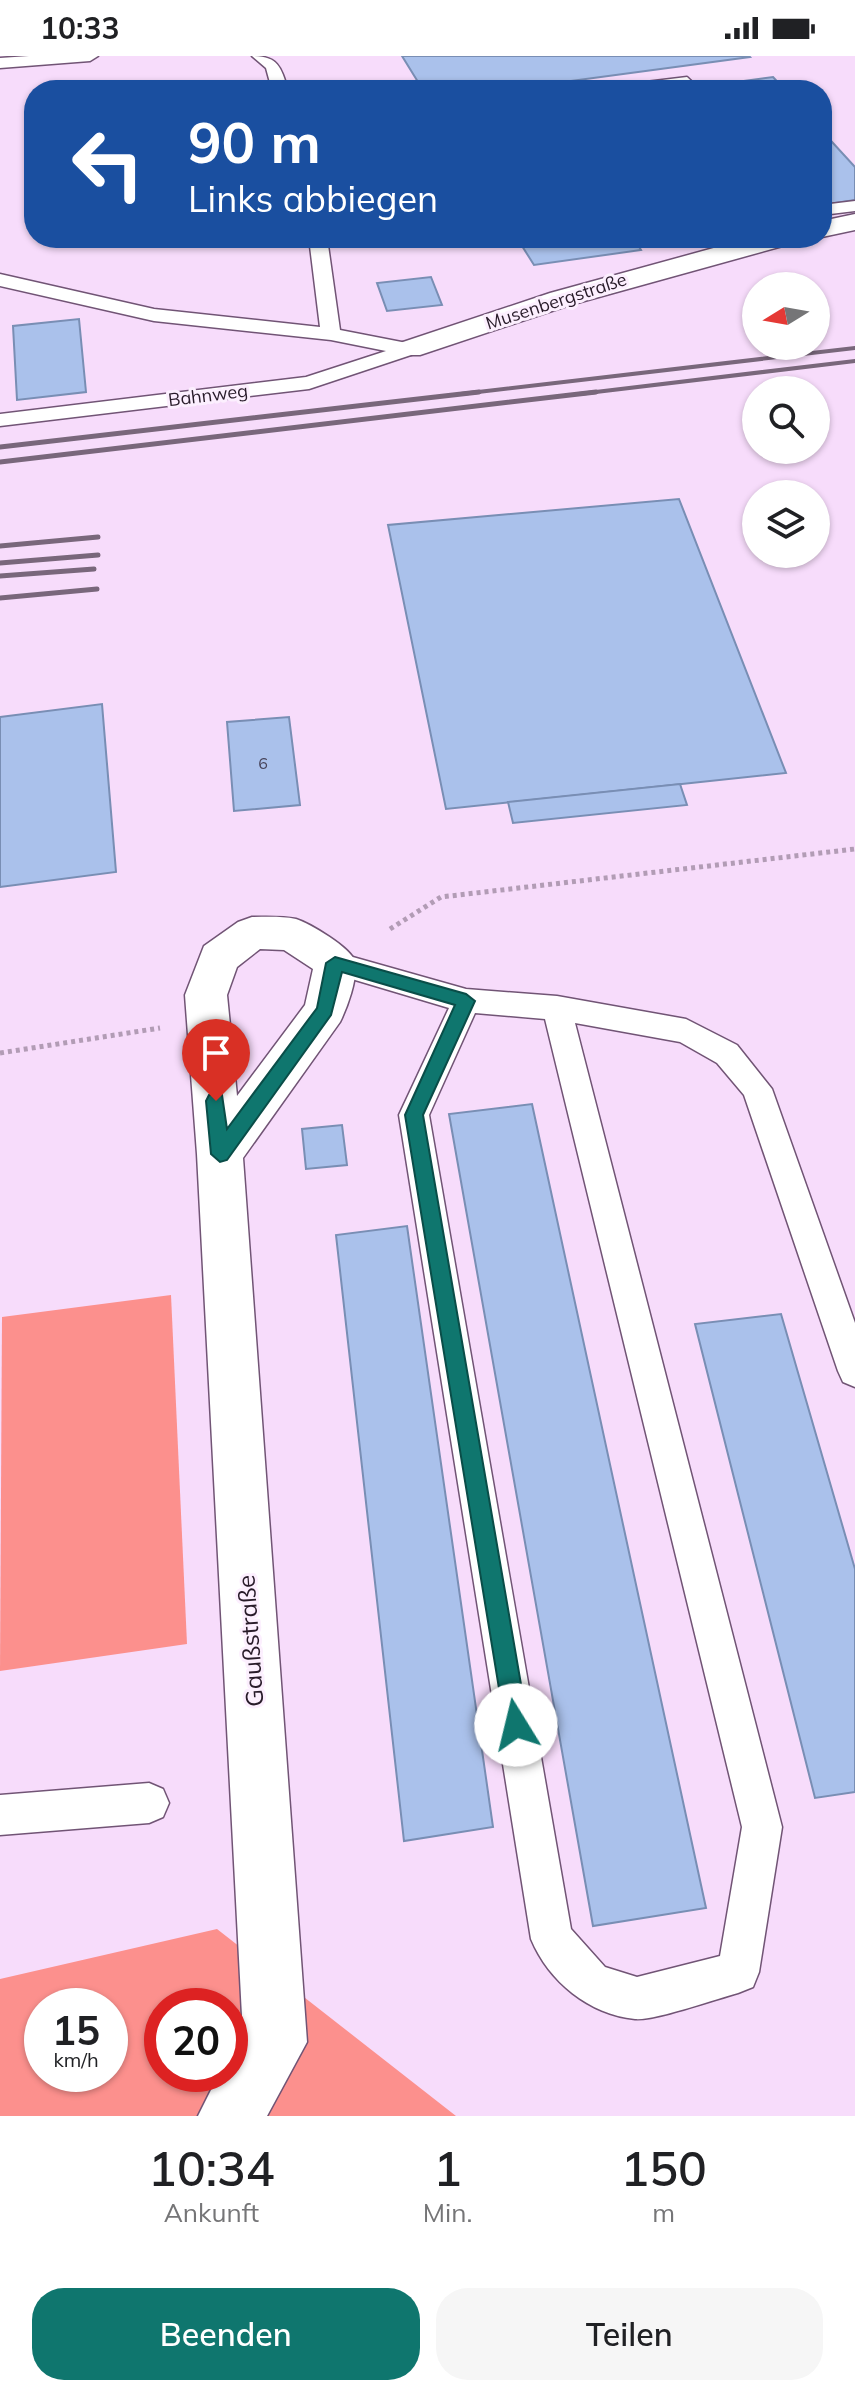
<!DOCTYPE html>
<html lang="de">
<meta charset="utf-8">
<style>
:root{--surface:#fff;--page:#f6f6f6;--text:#202124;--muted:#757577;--accent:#0f766e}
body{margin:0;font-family:Mulish,sans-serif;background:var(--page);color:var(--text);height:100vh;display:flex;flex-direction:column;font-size:30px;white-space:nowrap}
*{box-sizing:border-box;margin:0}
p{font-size:26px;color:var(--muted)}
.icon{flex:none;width:44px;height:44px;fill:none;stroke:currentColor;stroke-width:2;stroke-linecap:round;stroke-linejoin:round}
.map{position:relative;height:2060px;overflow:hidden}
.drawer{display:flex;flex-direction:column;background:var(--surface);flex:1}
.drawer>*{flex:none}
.hud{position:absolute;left:24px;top:24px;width:808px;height:168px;border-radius:32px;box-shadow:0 2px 6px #0004;background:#1a4fa0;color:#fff;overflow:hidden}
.needle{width:52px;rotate:259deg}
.controls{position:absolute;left:742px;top:216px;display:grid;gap:16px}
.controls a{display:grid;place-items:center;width:88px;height:88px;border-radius:50%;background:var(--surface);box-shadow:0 2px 6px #0004;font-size:40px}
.speed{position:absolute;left:24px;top:1932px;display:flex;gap:16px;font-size:40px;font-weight:700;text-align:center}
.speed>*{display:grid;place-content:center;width:104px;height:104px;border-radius:50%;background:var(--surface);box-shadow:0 2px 6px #0004;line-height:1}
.speed small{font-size:20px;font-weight:400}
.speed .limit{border:12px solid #d22;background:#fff;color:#111}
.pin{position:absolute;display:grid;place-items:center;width:68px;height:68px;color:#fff;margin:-82px -34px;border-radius:50% 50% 50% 0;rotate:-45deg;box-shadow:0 0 8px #0007}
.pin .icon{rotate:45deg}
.me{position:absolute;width:88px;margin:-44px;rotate:351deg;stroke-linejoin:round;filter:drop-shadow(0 0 6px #0008)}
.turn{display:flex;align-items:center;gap:28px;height:168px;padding:0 32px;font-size:36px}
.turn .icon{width:104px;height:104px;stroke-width:2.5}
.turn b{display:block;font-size:56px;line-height:68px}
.eta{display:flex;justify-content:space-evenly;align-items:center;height:136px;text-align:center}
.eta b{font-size:48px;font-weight:600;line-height:56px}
.button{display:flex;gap:16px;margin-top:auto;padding:16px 32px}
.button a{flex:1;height:92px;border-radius:32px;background:var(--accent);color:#fff;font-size:32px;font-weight:600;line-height:92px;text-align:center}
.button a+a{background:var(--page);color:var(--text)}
.status{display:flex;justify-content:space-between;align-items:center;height:56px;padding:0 40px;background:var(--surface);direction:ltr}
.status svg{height:22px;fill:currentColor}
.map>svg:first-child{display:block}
.green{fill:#fc908d;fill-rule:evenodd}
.building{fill:#aac1eb;stroke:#798eb4;stroke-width:2}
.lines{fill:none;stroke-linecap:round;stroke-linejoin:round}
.service-casing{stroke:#715475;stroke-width:3}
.minor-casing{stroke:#715475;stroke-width:3}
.path{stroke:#b29cb5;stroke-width:5;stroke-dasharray:4 4;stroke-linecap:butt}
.service{fill:#fff;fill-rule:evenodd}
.minor{fill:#fff;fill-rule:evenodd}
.rail-far1{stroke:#79677b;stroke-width:4}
.rail{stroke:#79677b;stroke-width:5}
.route{fill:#0f766e;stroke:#0a4d48;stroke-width:2}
.labels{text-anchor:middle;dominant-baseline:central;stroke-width:6;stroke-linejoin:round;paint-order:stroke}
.number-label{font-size:16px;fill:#48445a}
.far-street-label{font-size:18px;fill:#281b29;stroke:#fceffe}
.near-street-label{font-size:24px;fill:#281b29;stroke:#fceffe}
</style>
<div class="status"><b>10:33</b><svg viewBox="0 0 49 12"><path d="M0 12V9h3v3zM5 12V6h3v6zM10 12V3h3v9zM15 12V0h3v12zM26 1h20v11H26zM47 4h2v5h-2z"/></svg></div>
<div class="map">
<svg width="855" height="2060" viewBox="0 0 855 2060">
<rect width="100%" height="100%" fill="#f7dcfb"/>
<g class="green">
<polygon points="171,1239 187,1588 0,1615 2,1261"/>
<path d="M 217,1873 L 456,2060 L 0,2060 L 0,1923 ZM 42,1950 L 110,1950 L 110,2018 L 42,2018 ZM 162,1950 L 230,1950 L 230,2018 L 162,2018 Z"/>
</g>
<g class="building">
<polygon points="402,0 749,0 750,1 526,31 528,34 423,34"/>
<polygon points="773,21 785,34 718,34 714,29"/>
<polygon points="822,75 855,111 855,144 822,149"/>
<polygon points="517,182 634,182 641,194 534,209"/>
<polygon points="431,221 442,249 387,255 377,227"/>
<polygon points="79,263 86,336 17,344 13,270"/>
<polygon points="679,443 786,717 446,753 388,469"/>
<polygon points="102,648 116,816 0,831 0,661"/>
<polygon points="289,661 300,749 234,755 227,666"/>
<polygon points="680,728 687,749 513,767 508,746"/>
<polygon points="532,1048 706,1852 593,1870 449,1058"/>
<polygon points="342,1069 347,1109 306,1113 302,1073"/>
<polygon points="407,1170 493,1771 404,1785 336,1179"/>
<polygon points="781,1258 855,1513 855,1736 815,1742 695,1268"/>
</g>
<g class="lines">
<defs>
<g id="service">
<polygon points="29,0 98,0 90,5 0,12 0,2"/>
<path d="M 252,0 C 278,0 281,11 288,34 L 272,34 L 266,12 Z"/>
<polygon points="687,21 701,34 613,34 621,29"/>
<polygon points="855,145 855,155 822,159 822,149"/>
<polygon points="309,182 327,182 340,274 417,289 420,293 417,297 309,333 0,370 0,358 306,321 386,295 331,284 154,265 0,230 0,218 154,253 320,271"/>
<path d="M 335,896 L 466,933 L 557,940 L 686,963 L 737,989 L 772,1033 L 855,1267 L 855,1331 L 843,1326 L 838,1315 L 744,1039 L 717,1007 L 680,986 L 575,967 L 782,1771 L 759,1916 L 753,1931 L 738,1937 C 716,1943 654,1965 635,1963 C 589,1958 549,1926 531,1883 L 399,1059 L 449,952 L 325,915 L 321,907 L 325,899 ZM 475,957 L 545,963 L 742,1771 L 720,1900 L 637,1921 L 605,1911 L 571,1873 L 429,1059 Z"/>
<polygon points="149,1727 163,1733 169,1747 163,1761 149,1767 0,1779 0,1739"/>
</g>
<g id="minor">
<polygon points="855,158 855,174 822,181 822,165"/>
<polygon points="750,182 793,182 790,188 570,249 420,299 400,299 395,293 400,287 550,237"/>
<path d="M 252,861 C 266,861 282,860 296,863 C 309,867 352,892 355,906 C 358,922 347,952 340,966 L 243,1102 L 307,1986 L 267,2060 L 198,2060 L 219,2018 L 230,2018 L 230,2000 L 243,1979 L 197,1098 L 185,939 L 204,890 L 238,866 ZM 260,893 L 284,894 L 313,913 L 305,949 L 237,1040 L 227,939 L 237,911 Z"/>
</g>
</defs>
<use href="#service" class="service-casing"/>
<use href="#minor" class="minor-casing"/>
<g class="path">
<polyline points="390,873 441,841 855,793"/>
<polyline points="0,997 160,972"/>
</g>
<use href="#service" class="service"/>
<use href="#minor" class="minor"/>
<g class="rail-far1">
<polyline points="461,338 855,292"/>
<polyline points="579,338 855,305"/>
</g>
<g class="rail">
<polyline points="0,391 479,336"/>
<polyline points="0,406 596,336"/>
<polyline points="0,490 98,481"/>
<polyline points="0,507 98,499"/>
<polyline points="0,520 94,513"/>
<polyline points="0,542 97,533"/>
</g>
</g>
<polygon class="route" points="335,901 466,938 475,945 423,1059 528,1669 525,1678 516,1681 508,1678 505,1669 405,1059 455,949 342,916 331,959 227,1104 220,1106 211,1098 206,1045 209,1039 222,1039 227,1073 317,952 326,907"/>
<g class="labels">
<g class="number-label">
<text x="263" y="707">6</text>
</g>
<g class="far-street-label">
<text transform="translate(556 245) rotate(-18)">Musenbergstraße</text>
<text transform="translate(208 339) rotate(-7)">Bahnweg</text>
</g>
<g class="near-street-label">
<text transform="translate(250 1585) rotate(-94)">Gaußstraße</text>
</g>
</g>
</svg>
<div class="controls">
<a><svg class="needle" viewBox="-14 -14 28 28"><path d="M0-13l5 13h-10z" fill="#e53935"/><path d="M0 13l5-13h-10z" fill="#757577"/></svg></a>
<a><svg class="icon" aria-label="search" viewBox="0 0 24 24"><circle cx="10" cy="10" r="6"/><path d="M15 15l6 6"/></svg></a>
<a><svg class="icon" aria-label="layers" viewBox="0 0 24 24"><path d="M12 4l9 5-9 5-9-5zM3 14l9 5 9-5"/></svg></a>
</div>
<div class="speed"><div>15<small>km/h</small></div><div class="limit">20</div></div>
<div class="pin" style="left:216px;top:1045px;background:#d93025"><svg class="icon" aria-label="arrive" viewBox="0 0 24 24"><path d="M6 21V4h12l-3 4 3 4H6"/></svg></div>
<svg class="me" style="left:516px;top:1669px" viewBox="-20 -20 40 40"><circle r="19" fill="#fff"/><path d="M0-13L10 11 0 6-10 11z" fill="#0f766e"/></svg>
<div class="hud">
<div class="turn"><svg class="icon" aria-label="left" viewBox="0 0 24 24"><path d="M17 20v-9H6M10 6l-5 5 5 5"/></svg><div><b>90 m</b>Links abbiegen</div></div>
</div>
</div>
<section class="drawer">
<div class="eta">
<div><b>10:34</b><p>Ankunft</p></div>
<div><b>1</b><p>Min.</p></div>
<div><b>150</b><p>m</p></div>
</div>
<div class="button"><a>Beenden</a><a>Teilen</a></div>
</section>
